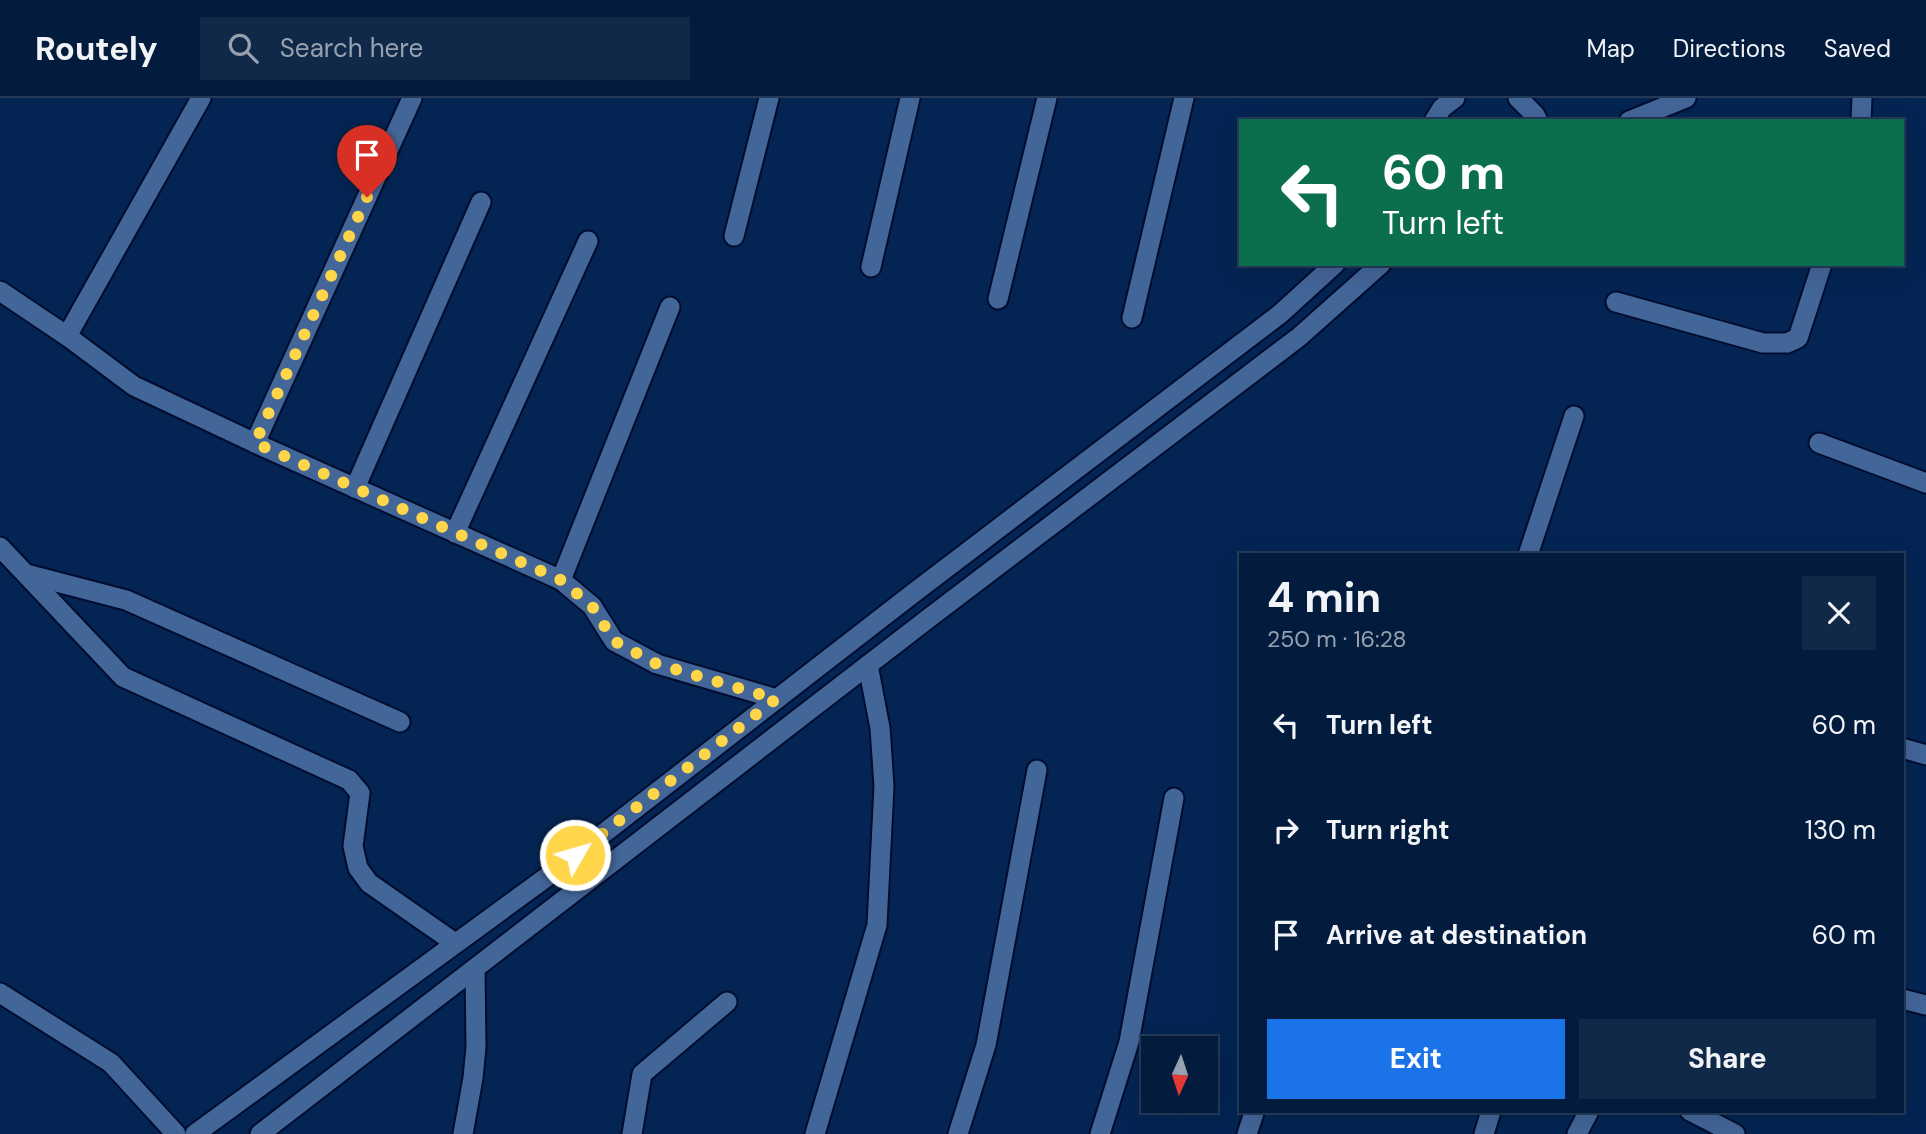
<!DOCTYPE html>
<meta charset="utf-8">
<style>
:root{--surface:#031c3e;--page:#112949;--text:#f1f3f6;--muted:#97a1b0;--line:#243a58;--accent:#1a73e8}
body{margin:0;font-family:"DM Sans",sans-serif;background:var(--page);color:var(--text);height:100vh;display:flex;flex-direction:column;font-size:26px;white-space:nowrap}
*{box-sizing:border-box;margin:0}
p{font-size:23px;color:var(--muted)}
.icon{flex:none;width:38px;height:38px;fill:none;stroke:currentColor;stroke-width:2;stroke-linecap:round;stroke-linejoin:round}
.map{position:relative;flex:1;overflow:hidden}
.sheet{position:absolute;left:1239px;top:455px;width:665px;height:560px;display:flex;flex-direction:column;background:var(--surface);border-radius:0px;box-shadow:0 7px 28px #0002,0 0 0 2px var(--line)}
.sheet>*{flex:none}
.guide{position:absolute;left:1239px;top:21px;width:665px;height:147px;border-radius:0px;box-shadow:0 7px 28px #0002,0 0 0 2px var(--line);background:#0b6e4f;color:#fff;overflow:hidden}
.needle{width:46px;rotate:183deg}
.buttons{position:absolute;left:1141px;top:938px;display:grid;gap:14px}
.buttons a{display:grid;place-items:center;width:77px;height:77px;border-radius:0px;background:var(--surface);box-shadow:0 7px 28px #0002,0 0 0 2px var(--line);font-size:35px}
.pin{position:absolute;display:grid;place-items:center;width:60px;height:60px;color:#fff;margin:-72px -30px;border-radius:50% 50% 50% 0;rotate:-45deg;box-shadow:0 0 7px #0007}
.pin .icon{rotate:45deg}
.me{position:absolute;width:77px;margin:-38px;rotate:52deg;stroke-linejoin:round;filter:drop-shadow(0 0 5px #0008)}
.turn{display:flex;align-items:center;gap:24px;height:147px;padding:0 28px;font-size:32px}
.turn .icon{width:91px;height:91px;stroke-width:2.5}
.turn b{display:block;font-size:49px;line-height:60px}
.round{display:grid;place-items:center;flex:none;width:74px;height:74px;border-radius:0px;background:var(--page)}
.headline{display:flex;align-items:center;justify-content:space-between;height:119px;padding:0 28px}
h1{font-size:42px;font-weight:700;line-height:52px}
.primary-button{display:flex;gap:14px;margin-top:auto;padding:14px 28px}
.primary-button a{flex:1;height:80px;border-radius:0px;background:var(--accent);color:#fff;font-size:28px;font-weight:700;line-height:80px;text-align:center}
.primary-button a+a{background:var(--page);color:var(--text)}
ul{padding:0;list-style:none}
li{display:flex;align-items:center;gap:21px;height:105px;padding:0 28px}
li div{flex:1}
li b{display:block;font-size:26px}
li em{font-style:normal}
header{display:flex;align-items:center;gap:42px;box-sizing:border-box;height:98px;padding:0 35px;background:var(--surface);border-bottom:2px solid var(--line)}
header strong{font-size:33px}
nav{display:flex;gap:38px;margin-inline-start:auto;font-size:24px}
.search{width:490px;height:63px;background:var(--page);display:flex;align-items:center;gap:18px;box-sizing:border-box;padding:0 24px;border-radius:0px;color:var(--muted);font-size:26px}
.map>svg:first-child{display:block}
.lines{fill:none;stroke-linecap:round;stroke-linejoin:round}
.minor-casing{stroke:#000d2f;stroke-width:23}
.tertiary-casing{stroke:#000d2f;stroke-width:23}
.minor{stroke:#436699;stroke-width:19}
.tertiary{stroke:#436699;stroke-width:19}
.route{stroke:#ffd54a;stroke-width:12;stroke-dasharray:0 21.6}
</style>
<header>
<strong>Routely</strong>
<div class="search"><svg class="icon" aria-label="search" viewBox="0 0 24 24"><circle cx="10" cy="10" r="6"/><path d="M15 15l6 6"/></svg>Search here</div>
<nav><a>Map</a><a>Directions</a><a>Saved</a></nav>
</header>
<div class="map">
<svg width="1926" height="1036" viewBox="0 0 1926 1036">
<rect width="100%" height="100%" fill="#042553"/>
<g class="lines">
<defs>
<g id="minor">
<polyline points="201,0 67,238 134,288 255,345 561,482 592,508 614,543 657,566 777,601"/>
<polyline points="1861,23 1862,0"/>
<polyline points="734,138 769,0"/>
<polyline points="871,169 910,0"/>
<polyline points="0,193 67,238"/>
<polyline points="998,201 1047,0"/>
<polyline points="1616,204 1763,245 1787,245 1798,240 1822,166"/>
<polyline points="1132,220 1184,0"/>
<polyline points="255,345 412,0"/>
<polyline points="1819,345 1926,385"/>
<polyline points="355,390 481,104"/>
<polyline points="455,435 588,143"/>
<polyline points="0,449 123,579 349,682 360,695 353,748 358,770 369,785 455,845"/>
<polyline points="1528,457 1574,318"/>
<polyline points="26,476 126,502 400,624"/>
<polyline points="561,482 670,209"/>
<polyline points="1902,650 1926,657"/>
<polyline points="0,895 111,965 176,1036"/>
<polyline points="1902,901 1926,907"/>
<polyline points="1690,1013 1735,1036"/>
<polyline points="463,1036 473,980 476,949 475,871"/>
<polyline points="632,1036 642,976 727,904"/>
<polyline points="815,1036 877,827 884,688 880,630 868,567"/>
<polyline points="958,1036 986,947 1037,672"/>
<polyline points="1100,1036 1129,944 1174,700"/>
<polyline points="1247,1036 1254,1015"/>
<polyline points="1484,1036 1491,1013"/>
<polyline points="1577,1036 1589,1013"/>
</g>
<g id="tertiary">
<polyline points="1518,0 1535,17 1538,23"/>
<polyline points="1434,23 1442,10 1455,0"/>
<polyline points="1629,23 1686,0"/>
<polyline points="195,1036 555,773 911,497 1280,216 1335,166"/>
<polyline points="260,1036 929,520 1299,239 1381,166"/>
</g>
</defs>
<use href="#minor" class="minor-casing"/>
<use href="#tertiary" class="tertiary-casing"/>
<use href="#minor" class="minor"/>
<use href="#tertiary" class="tertiary"/>
</g>
<g class="lines">
<polyline class="route" points="367,99 255,345 561,482 592,508 614,543 657,566 776,601 575,757"/>
</g>
</svg>
<div class="buttons">
<a><svg class="needle" viewBox="-14 -14 28 28"><path d="M0-13l5 13h-10z" fill="#e53935"/><path d="M0 13l5-13h-10z" fill="#97a1b0"/></svg></a>
</div>
<div class="pin" style="left:367px;top:99px;background:#d93025"><svg class="icon" aria-label="arrive" viewBox="0 0 24 24"><path d="M6 21V4h12l-3 4 3 4H6"/></svg></div>
<svg class="me" style="left:575px;top:757px" viewBox="-20 -20 40 40"><circle r="17" fill="#ffd54a" stroke="#fff" stroke-width="3"/><path d="M0-11L8 9 0 5-8 9z" fill="#fff"/></svg>
<div class="guide">
<div class="turn"><svg class="icon" aria-label="left" viewBox="0 0 24 24"><path d="M17 20v-9H6M10 6l-5 5 5 5"/></svg><div><b>60 m</b>Turn left</div></div>
</div>
<section class="sheet">
<div class="headline"><div><h1>4 min</h1><p>250 m · 16:28</p></div><a class="round"><svg class="icon" aria-label="close" viewBox="0 0 24 24"><path d="M6 6l12 12M18 6L6 18"/></svg></a></div>
<ul>
<li><svg class="icon" aria-label="left" viewBox="0 0 24 24"><path d="M17 20v-9H6M10 6l-5 5 5 5"/></svg><div><b>Turn left</b></div><em>60 m</em></li>
<li><svg class="icon" aria-label="right" viewBox="0 0 24 24"><path d="M7 20v-9h11M14 6l5 5-5 5"/></svg><div><b>Turn right</b></div><em>130 m</em></li>
<li><svg class="icon" aria-label="arrive" viewBox="0 0 24 24"><path d="M6 21V4h12l-3 4 3 4H6"/></svg><div><b>Arrive at destination</b></div><em>60 m</em></li>
</ul>
<div class="primary-button"><a>Exit</a><a>Share</a></div>
</section>
</div>
